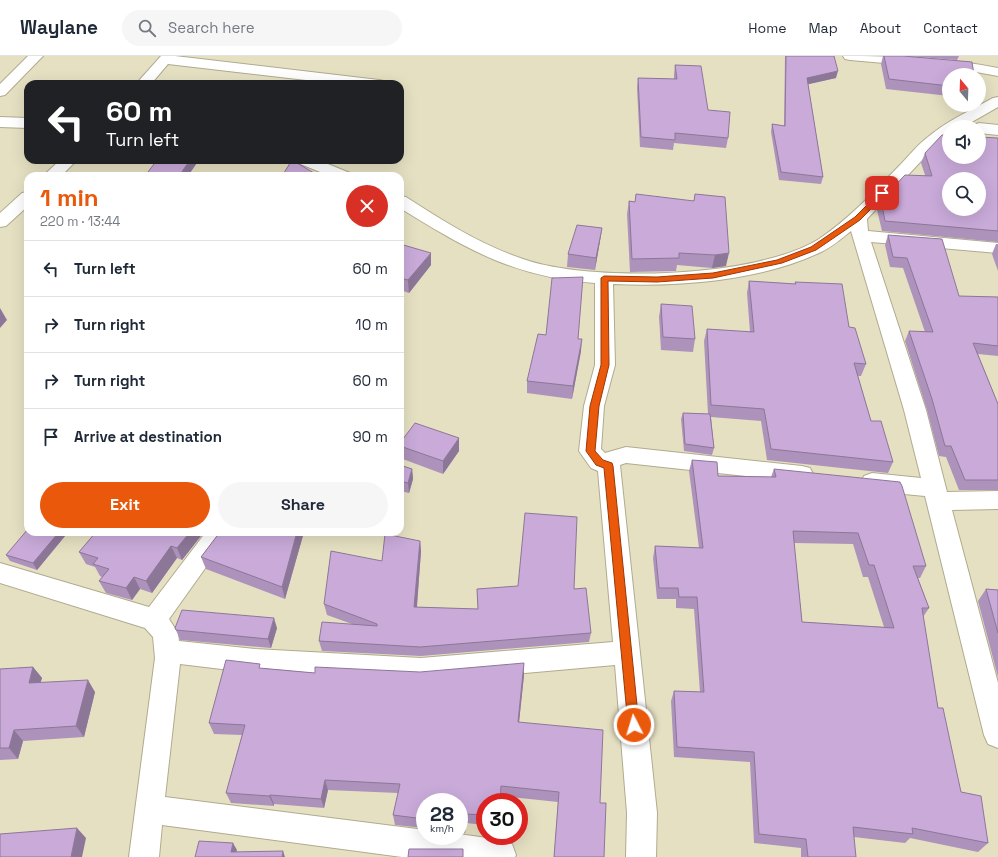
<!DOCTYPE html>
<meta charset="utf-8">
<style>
:root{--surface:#fff;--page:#f6f6f7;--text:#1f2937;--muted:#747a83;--line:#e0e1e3;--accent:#ea580c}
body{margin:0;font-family:"Space Grotesk",sans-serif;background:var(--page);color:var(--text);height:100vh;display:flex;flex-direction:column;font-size:15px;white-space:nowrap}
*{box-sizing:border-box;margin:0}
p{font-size:13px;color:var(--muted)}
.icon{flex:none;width:22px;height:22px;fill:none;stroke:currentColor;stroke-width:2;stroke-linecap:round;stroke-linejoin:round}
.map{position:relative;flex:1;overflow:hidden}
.details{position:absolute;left:24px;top:116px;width:380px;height:364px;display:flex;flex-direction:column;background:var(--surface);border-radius:12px;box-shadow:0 4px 16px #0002}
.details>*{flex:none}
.top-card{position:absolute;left:24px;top:24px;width:380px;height:84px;border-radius:12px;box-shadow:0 4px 16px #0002;background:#202124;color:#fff;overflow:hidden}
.needle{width:26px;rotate:341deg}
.buttons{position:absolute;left:942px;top:12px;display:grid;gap:8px}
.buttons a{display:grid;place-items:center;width:44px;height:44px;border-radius:50%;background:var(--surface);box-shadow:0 4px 16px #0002;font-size:20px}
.speed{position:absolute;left:416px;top:737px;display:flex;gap:8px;font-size:20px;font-weight:700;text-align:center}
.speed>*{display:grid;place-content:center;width:52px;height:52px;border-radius:50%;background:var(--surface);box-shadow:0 4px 16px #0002;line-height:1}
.speed small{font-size:10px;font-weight:400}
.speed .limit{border:6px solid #d22;background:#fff;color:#111}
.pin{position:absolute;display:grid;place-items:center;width:34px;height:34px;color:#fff;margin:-17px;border-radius:8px;box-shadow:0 2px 6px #0006}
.me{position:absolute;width:44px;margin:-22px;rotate:355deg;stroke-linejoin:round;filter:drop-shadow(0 0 3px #0008)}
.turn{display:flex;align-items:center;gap:14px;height:84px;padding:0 16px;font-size:18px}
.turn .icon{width:52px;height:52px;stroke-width:2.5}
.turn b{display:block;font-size:28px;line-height:34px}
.round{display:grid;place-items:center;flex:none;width:42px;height:42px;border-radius:21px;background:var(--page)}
.head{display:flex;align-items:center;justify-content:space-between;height:68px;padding:0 16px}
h1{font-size:24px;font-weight:800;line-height:30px;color:var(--accent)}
.primary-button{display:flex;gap:8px;margin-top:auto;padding:8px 16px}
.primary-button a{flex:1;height:46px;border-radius:24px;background:var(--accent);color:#fff;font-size:16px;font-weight:800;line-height:46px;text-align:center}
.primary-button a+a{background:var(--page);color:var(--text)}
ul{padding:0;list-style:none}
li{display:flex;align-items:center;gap:12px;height:56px;padding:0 16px;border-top:1px solid var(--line)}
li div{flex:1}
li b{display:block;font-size:15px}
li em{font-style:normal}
header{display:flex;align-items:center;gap:24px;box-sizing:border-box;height:56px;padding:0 20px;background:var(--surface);border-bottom:1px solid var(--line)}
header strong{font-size:19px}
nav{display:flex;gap:22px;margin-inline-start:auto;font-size:14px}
.search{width:280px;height:36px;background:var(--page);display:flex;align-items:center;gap:10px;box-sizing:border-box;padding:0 14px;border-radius:22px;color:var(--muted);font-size:15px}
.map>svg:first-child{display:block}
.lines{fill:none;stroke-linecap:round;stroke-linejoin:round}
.minor-casing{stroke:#b0ab8e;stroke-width:2}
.minor{fill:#fff;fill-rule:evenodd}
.wall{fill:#ad92bb;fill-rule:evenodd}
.shaded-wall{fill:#8d7798}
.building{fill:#c9aad9;stroke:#8d7798;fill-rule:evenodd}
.route{fill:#ea580c;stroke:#983908}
</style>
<header>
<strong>Waylane</strong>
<div class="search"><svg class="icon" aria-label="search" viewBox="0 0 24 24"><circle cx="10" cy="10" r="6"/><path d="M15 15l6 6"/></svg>Search here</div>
<nav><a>Home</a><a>Map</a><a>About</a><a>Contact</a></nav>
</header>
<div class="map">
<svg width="998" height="801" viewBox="0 0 998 801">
<rect width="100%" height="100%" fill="#e5e0c2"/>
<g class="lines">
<defs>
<g id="minor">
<polygon points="28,0 43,0 5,39 0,40 0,28"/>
<polygon points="161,0 175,0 379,24 384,25 386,28 341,28 168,8 151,28 136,28"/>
<path d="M 843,0 C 895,0 947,2 998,12 L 998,20 L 965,14 L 850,4 L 845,3 Z"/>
<path d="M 998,41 L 998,51 L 963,71 L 949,71 L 949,80 L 937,88 L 867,163 L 868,175 L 998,187 L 998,197 L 871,186 L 926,354 L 947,436 L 998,435 L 998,453 L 952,454 L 998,627 L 998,692 L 988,688 L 984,679 L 925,440 L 872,435 L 864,432 L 861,426 L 864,420 L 872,417 L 921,422 L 904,354 L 851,175 C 841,183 832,191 821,196 C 761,225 679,231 613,228 L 615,309 L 604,350 L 601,393 L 605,397 L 626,391 L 802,410 L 810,412 L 813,418 L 810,424 L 802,426 L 626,407 L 620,409 L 657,757 L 656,801 L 626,801 L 627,757 L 615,609 L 421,626 L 255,617 L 180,608 L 165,741 L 425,774 L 425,780 L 459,780 L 459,778 L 501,784 L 512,788 L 516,799 L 515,801 L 402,801 L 162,769 L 159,801 L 129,801 L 155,602 L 153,581 L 145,572 L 0,527 L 0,507 L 149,551 L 206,476 L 231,476 L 169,563 L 178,577 L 179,585 L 255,593 L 421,602 L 613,586 L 598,415 L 591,412 L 579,395 L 584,350 L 595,309 L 595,227 C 516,222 466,193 400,152 L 400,140 L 406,141 C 443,165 481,189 523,203 C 591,227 757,222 819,183 C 850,162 874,136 900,109 C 909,100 917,89 928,81 C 947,65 971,54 993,42 Z"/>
<polygon points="0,61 28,62 28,72 0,71"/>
<polygon points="979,67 998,69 998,79 979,77 979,71 972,71 974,69"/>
<polygon points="60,104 77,104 61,120 43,120"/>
<polygon points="296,104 318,104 350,117 352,120 330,120 298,107"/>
<polygon points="28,136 28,150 6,170 0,171 0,157 22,137"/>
</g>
</defs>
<use href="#minor" class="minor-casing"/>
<use href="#minor" class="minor"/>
</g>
<g class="wall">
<polygon points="785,0 834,0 836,22 808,28 823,121 821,128 779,124 771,76 772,68 784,70"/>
<polygon points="883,0 903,0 949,19 949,40 886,33 881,8"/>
<polygon points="904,0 959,0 957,4 921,1"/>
<polygon points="675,9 728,82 726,92 674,87 673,94 640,91 637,32 638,22 674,23 674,19"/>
<polygon points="998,82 998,186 882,175 877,154 881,144 925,119 921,107 925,97"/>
<polygon points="695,138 726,210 712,212 677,209 676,215 630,216 627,158 629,145 635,146 694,145"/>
<polygon points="602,172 600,185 595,214 567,211 568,198"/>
<polygon points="888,179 959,240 998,241 998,300 978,298 998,348 998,434 959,434 946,401 939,400 927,354 905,285 909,275 925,276 903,212 890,211 885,189"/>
<polygon points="400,188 431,209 409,237 400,234"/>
<polygon points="996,188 998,188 998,215 992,198"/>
<polygon points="749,225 795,228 795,226 849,271 866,308 861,320 858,320 871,365 893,406 888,417 767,404 761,365 711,361 714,392 712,399 684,395 681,363 683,357 708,358 704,285 707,273 750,276 747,237"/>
<polygon points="661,248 695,283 693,296 661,294 659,261"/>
<polygon points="578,283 581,295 572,343 527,337 527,325"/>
<polygon points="400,387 459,395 443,418 400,402"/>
<path d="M 692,404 L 718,420 L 771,421 L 774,413 L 926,510 L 920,522 L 918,522 L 929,552 L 923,561 L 938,652 L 961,736 L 988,787 L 978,796 L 910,782 L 905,787 L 854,781 L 856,801 L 801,801 L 801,792 L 754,787 L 750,706 L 674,701 L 671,645 L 674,635 L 700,636 L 694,553 L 676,552 L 676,543 L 657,543 L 653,502 L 655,490 L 699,492 L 689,415 ZM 794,487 L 853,488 L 863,521 L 868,521 L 884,571 L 802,566 Z"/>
<polygon points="400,409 412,413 413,423 409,437 400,435"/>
<polygon points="28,476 63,476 65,480 37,514 10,505 6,499"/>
<polygon points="96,476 204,476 182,504 177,502 152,537 140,533 132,544 106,537 99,525 102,521 100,520 95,511 86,508 79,496"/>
<polygon points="220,476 304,476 285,543 206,513 201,501"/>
<polygon points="420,485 421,495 417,551 478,553 477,533 574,533 591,577 589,586 421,600 322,595 319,585 352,568 327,559 324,548 382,505"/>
<polygon points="986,533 998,534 998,621 978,545"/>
<polygon points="277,572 271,592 180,584 176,574"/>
<polygon points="33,611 42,622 40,627 95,636 84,681 23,685 18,703 0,704 0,613"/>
<polygon points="261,612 315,617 420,616 524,619 519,666 600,747 604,801 554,801 558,746 501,740 501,746 485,746 485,769 466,767 465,777 459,777 459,746 425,746 425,772 395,769 393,759 398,737 328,734 324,752 274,748 274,750 231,747 226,737 242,679 214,678 209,667"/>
</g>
<g class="shaded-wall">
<polygon points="838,15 836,22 805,29 807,22"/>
<polygon points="190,104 199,104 188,120 179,120"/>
<polygon points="602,172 600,185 595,214 596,202"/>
<polygon points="431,197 431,209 409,237 408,224"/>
<polygon points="729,197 726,210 712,212 715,199"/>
<polygon points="0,252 7,264 0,272"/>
<polygon points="582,283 581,295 572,343 573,330"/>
<polygon points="459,382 459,395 443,418 443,405"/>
<polygon points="412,413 413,423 409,437 408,427"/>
<polygon points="59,476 63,476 65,480 37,514 33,507"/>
<polygon points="190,476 204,476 182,504 177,492"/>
<polygon points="297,476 304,476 285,543 282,531"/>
<polygon points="420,485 421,495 416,561 414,551"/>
<polygon points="171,490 177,502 152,537 146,525"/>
<polygon points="134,521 140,533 132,544 126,532"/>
<polygon points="274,562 277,572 271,592 268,583"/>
<polygon points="524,607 524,619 518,676 518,666"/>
<polygon points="33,611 42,622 37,639 29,627"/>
<polygon points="88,624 95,636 84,681 76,670"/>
<polygon points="14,674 23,685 18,703 9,692"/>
<polygon points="325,724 328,734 324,752 321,743"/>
<polygon points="270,739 274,748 274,750 269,740"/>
<polygon points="465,758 466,767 465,777 464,768"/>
<polygon points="77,772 86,782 82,801 71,801"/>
<polygon points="233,787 237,794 235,801 231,796"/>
<polygon points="283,795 285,801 282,801"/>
</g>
<g class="building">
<polygon points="786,0 834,0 838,15 807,22 823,121 781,116 772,68 785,70"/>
<polygon points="884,0 903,0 972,6 974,19 949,19 949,30 889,23"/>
<polygon points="675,9 701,10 708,54 730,56 728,82 675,77 675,84 641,81 638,22 677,23"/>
<path d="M 942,79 L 949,79 L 949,101 L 979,101 L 979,81 L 998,82 L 998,175 L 885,165 L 881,144 L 905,119 L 932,120 L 925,97 ZM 949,123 L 979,123 L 979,153 L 949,153 Z"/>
<polygon points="157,104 190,104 179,120 145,120"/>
<polygon points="292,104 319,120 282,120"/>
<polygon points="636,138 694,145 695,138 725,141 729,197 715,199 679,197 679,202 632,203 629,145 635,146"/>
<polygon points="577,169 602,172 596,202 568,198"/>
<polygon points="888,179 942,183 959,240 998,241 998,290 973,287 998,348 998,424 965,424 951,390 945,390 932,343 909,275 933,276 907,202 893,201"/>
<polygon points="400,188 431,197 408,224 400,222"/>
<polygon points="583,221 578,283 582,283 573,330 527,325 538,278 546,279 552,222"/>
<polygon points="749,225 796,228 795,226 842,228 849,271 855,272 866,308 854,307 871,365 881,365 893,406 771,393 764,353 711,349 707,273 754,276"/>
<polygon points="661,248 692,250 695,283 663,281"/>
<polygon points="683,357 710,358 714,392 685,388"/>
<polygon points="415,367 459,382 443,405 400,390 400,387"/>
<path d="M 692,404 L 717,406 L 718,420 L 776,421 L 774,413 L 900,426 L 902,430 L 926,510 L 913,510 L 929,552 L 922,552 L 938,652 L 943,652 L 961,736 L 981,740 L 988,787 L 912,772 L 913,778 L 853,771 L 856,801 L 808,801 L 806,783 L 759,778 L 754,696 L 677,691 L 674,635 L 704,636 L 697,541 L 679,541 L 678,532 L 659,532 L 655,490 L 703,492 ZM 793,475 L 858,477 L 869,509 L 874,509 L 894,572 L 802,566 Z"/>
<polygon points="400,409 412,413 408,427 400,425"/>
<polygon points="525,457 577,461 574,533 586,532 591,577 420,591 319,585 322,566 377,570 377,568 324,548 331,495 382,505 385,478 420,485 414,551 478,553 477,533 518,530"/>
<polygon points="28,473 28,476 59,476 33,507 6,499"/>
<polygon points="96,476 190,476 177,492 171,490 146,525 134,521 126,532 99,525 109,513 93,508 98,502 79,496"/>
<polygon points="220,476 297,476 282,531 201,501"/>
<polygon points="986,533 998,534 998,577"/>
<polygon points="182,554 274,562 268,583 176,574 175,572"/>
<polygon points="226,604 260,608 259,612 315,617 315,611 420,616 524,607 518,666 603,674 600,747 606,747 604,801 554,801 559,736 501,730 500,746 485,746 485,759 465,758 464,768 459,767 459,746 425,746 425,769 424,763 393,759 400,728 325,724 321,743 270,739 269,740 226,737 245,669 209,667"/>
<polygon points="33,611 29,627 88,624 76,670 14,674 9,692 0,692 0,613"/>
<polygon points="77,772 71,801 0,801 0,778"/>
<polygon points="199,785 233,787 231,796 283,795 282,801 195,801"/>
<polygon points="409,793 463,793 463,801 408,801"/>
</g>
<polygon class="route" points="882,135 886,137 885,139 860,164 816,194 782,207 713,222 657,226 608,225 609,309 599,350 595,395 603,404 612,407 613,410 639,669 638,673 634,674 630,673 628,669 604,412 596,409 586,395 590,350 601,309 601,222 604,220 657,221 713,217 777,204 811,191 855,161 880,136"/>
</svg>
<div class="buttons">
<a><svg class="needle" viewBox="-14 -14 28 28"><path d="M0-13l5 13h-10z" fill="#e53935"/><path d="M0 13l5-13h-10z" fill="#747a83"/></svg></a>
<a><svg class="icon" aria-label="sound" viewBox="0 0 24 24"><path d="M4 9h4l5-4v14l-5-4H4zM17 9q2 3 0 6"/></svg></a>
<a><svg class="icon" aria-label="search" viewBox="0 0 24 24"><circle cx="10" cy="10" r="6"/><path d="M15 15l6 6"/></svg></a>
</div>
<div class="speed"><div>28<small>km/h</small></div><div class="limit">30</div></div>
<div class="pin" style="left:882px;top:137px;background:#d93025"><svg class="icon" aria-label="arrive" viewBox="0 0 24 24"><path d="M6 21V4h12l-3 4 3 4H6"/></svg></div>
<svg class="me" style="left:634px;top:669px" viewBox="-20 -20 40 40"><circle r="17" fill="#ea580c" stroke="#fff" stroke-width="3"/><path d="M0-11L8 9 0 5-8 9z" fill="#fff"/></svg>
<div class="top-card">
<div class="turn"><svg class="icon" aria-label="left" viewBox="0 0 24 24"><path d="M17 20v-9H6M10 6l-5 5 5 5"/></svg><div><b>60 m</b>Turn left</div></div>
</div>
<section class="details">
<div class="head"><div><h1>1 min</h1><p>220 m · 13:44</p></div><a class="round" style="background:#d93025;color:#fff"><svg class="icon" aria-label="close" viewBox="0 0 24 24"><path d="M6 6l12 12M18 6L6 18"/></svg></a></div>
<ul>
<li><svg class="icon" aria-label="left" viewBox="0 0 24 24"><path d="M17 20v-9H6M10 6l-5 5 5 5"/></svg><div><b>Turn left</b></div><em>60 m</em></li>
<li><svg class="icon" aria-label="right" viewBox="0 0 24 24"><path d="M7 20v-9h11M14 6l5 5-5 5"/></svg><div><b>Turn right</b></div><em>10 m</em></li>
<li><svg class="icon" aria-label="right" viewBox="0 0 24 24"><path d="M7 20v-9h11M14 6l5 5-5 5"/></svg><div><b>Turn right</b></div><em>60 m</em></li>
<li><svg class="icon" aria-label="arrive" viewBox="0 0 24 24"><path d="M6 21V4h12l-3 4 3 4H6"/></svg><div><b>Arrive at destination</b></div><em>90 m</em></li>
</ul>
<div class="primary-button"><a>Exit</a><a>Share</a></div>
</section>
</div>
